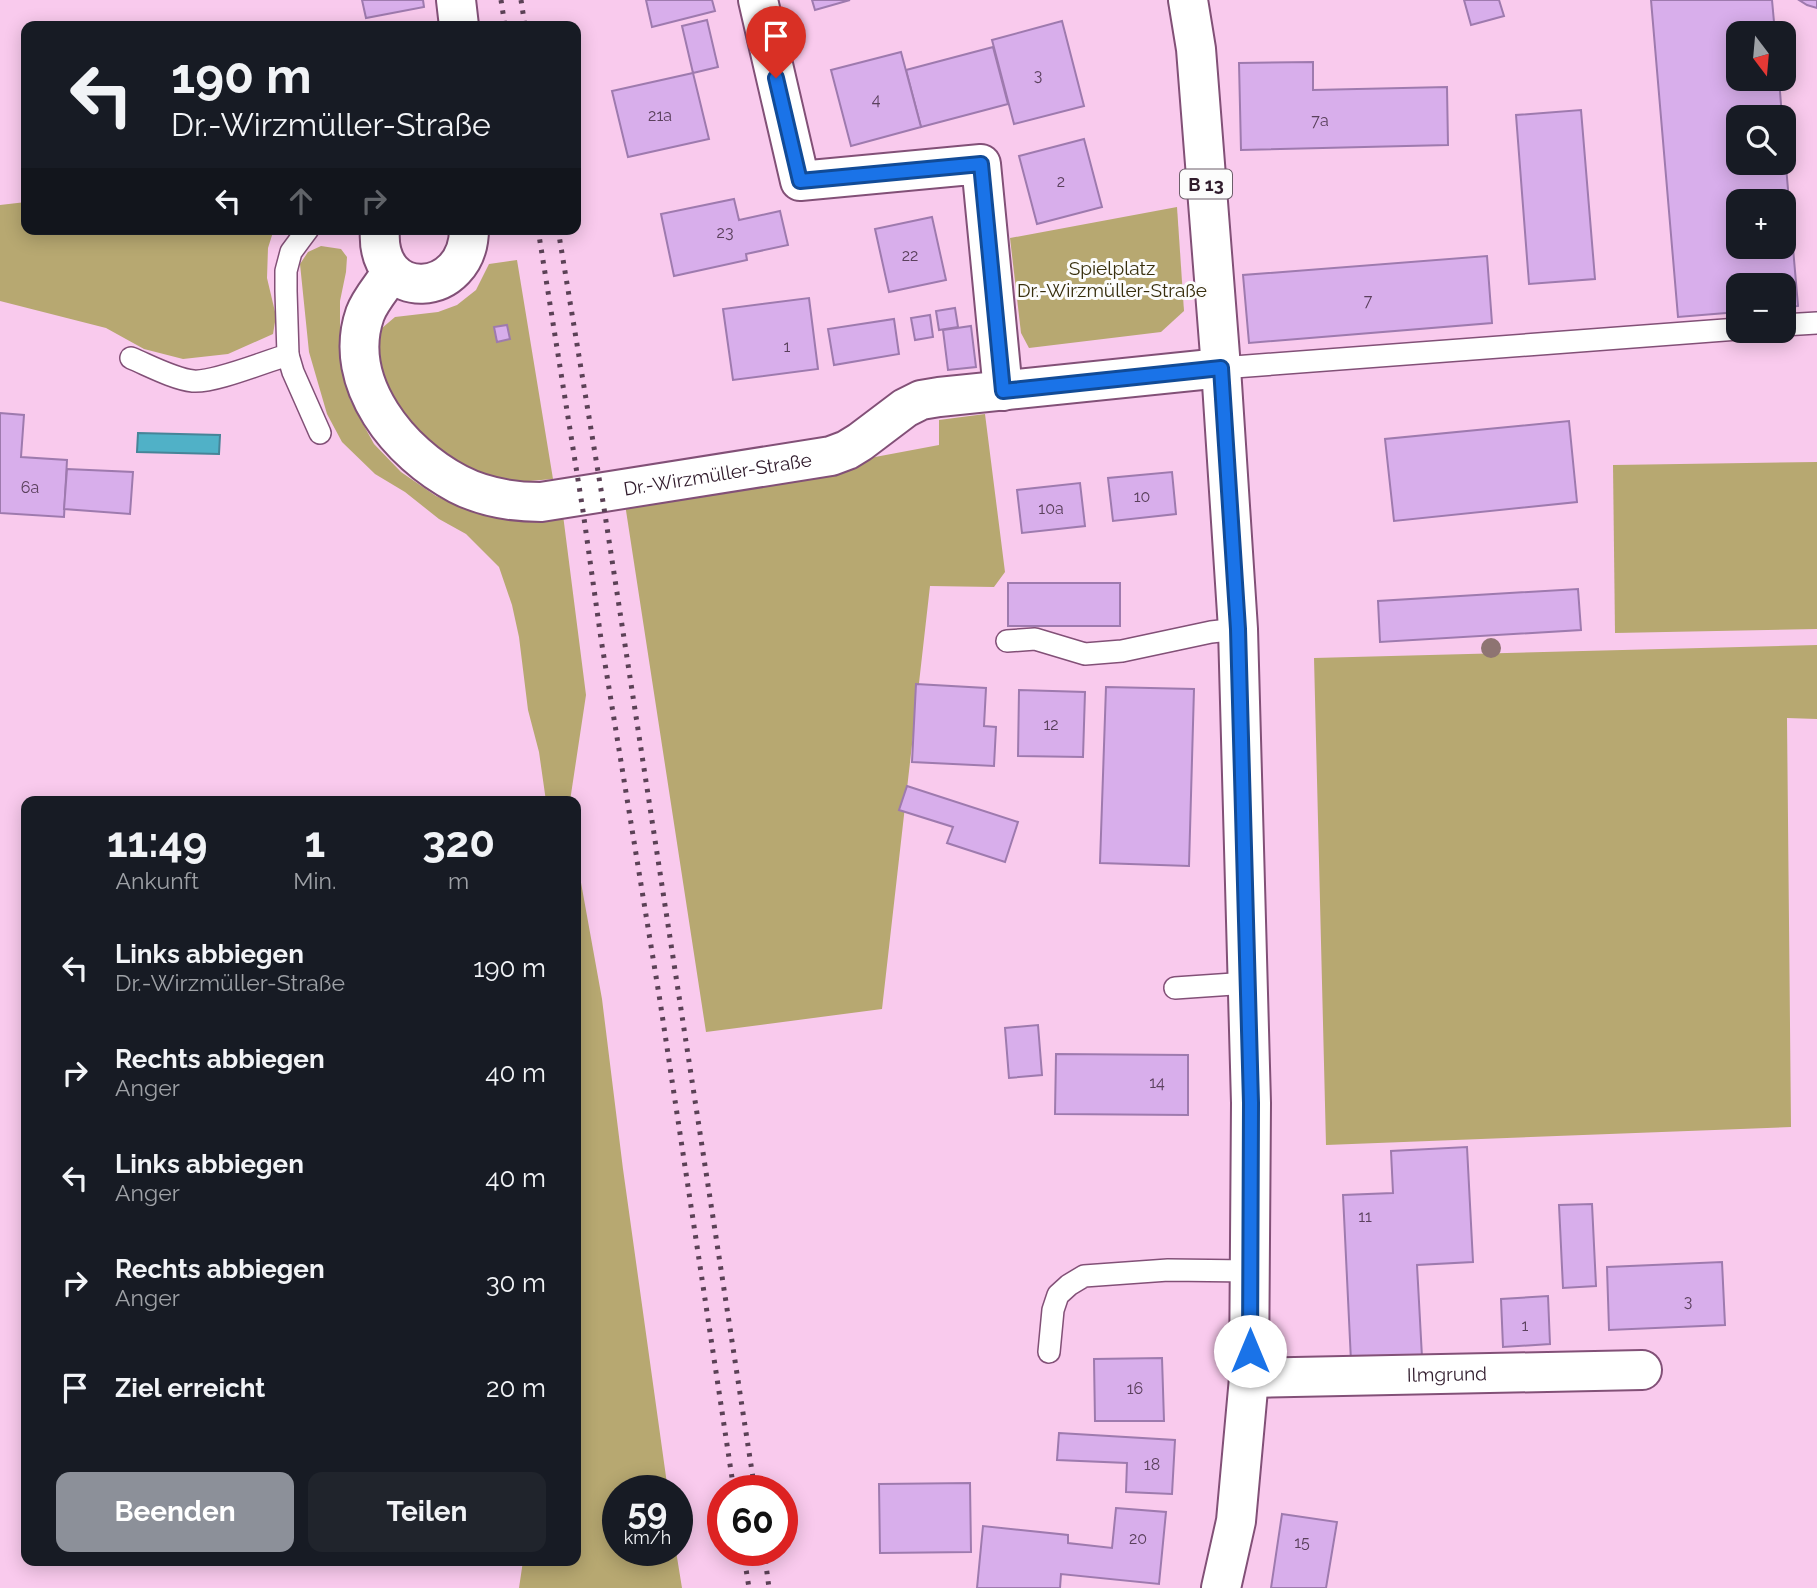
<!DOCTYPE html>
<html lang="de">
<meta charset="utf-8">
<style>
:root{--surface:#171b24;--page:#20242c;--text:#f1f3f6;--muted:#9ea1a6;--accent:#8c9099}
body{margin:0;font-family:Raleway,sans-serif;background:var(--page);color:var(--text);height:100vh;display:flex;flex-direction:column;font-size:26px;white-space:nowrap}
*{box-sizing:border-box;margin:0}
p{font-size:23px;color:var(--muted)}
.icon{flex:none;width:38px;height:38px;fill:none;stroke:currentColor;stroke-width:2;stroke-linecap:round;stroke-linejoin:round}
.map{position:relative;flex:1;overflow:hidden}
.panel{position:absolute;left:21px;top:796px;width:560px;height:770px;display:flex;flex-direction:column;background:var(--surface);border-radius:14px;box-shadow:0 4px 18px #0003}
.panel>*{flex:none}
.guide{position:absolute;left:21px;top:21px;width:560px;height:214px;border-radius:14px;box-shadow:0 4px 18px #0003;background:#171b24;color:var(--text);overflow:hidden}
.needle{width:46px;rotate:164deg}
.buttons{position:absolute;left:1726px;top:21px;display:grid;gap:14px}
.buttons a{display:grid;place-items:center;width:70px;height:70px;border-radius:14px;background:var(--surface);box-shadow:0 4px 18px #0003;font-size:35px}
.speed{position:absolute;left:602px;top:1475px;display:flex;gap:14px;font-size:35px;font-weight:700;text-align:center}
.speed>*{display:grid;place-content:center;width:91px;height:91px;border-radius:50%;background:var(--surface);box-shadow:0 4px 18px #0003;line-height:1}
.speed small{font-size:18px;font-weight:400}
.speed .limit{border:10px solid #d22;background:#fff;color:#111}
.pin{position:absolute;display:grid;place-items:center;width:60px;height:60px;color:#fff;margin:-72px -30px;border-radius:50% 50% 50% 0;rotate:-45deg;box-shadow:0 0 7px #0007}
.pin .icon{rotate:45deg}
.me{position:absolute;width:77px;margin:-38px;rotate:0deg;stroke-linejoin:round;filter:drop-shadow(0 0 5px #0008)}
.turn{display:flex;align-items:center;gap:24px;height:147px;padding:0 35px;font-size:32px}
.turn .icon{width:91px;height:91px;stroke-width:2.5}
.turn b{display:block;font-size:49px;line-height:60px}
.lanes{display:flex;align-items:center;height:66px;padding:0 35px;background:#0003;justify-content:center;gap:35px;direction:ltr}
.lanes .off{opacity:.35}
.eta{display:flex;justify-content:space-evenly;align-items:center;height:119px;text-align:center}
.eta b{font-size:42px;font-weight:700;line-height:49px}
.primary-button{display:flex;gap:14px;margin-top:auto;padding:14px 35px}
.primary-button a{flex:1;height:80px;border-radius:14px;background:var(--accent);color:#fff;font-size:28px;font-weight:700;line-height:80px;text-align:center}
.primary-button a+a{background:var(--page);color:var(--text)}
ul{padding:0;list-style:none}
li{display:flex;align-items:center;gap:21px;height:105px;padding:0 35px}
li div{flex:1}
li b{display:block;font-size:26px}
li em{font-style:normal}
.map>svg:first-child{display:block}
.green{fill:#b7a871}
.water{fill:#50b1c7;stroke:#468498;stroke-width:2}
.building{fill:#d8aeeb;stroke:#9e7aae;stroke-width:2;fill-rule:evenodd}
.lines{fill:none;stroke-linecap:round;stroke-linejoin:round}
.service-casing{stroke:#825077;stroke-width:24}
.minor-casing{stroke:#825077;stroke-width:42}
.primary-casing{stroke:#825077;stroke-width:42}
.service{stroke:#fff;stroke-width:21}
.minor{stroke:#fff;stroke-width:38}
.primary{stroke:#fff;stroke-width:38}
.rail{stroke:#5b4156;stroke-width:5;stroke-dasharray:3.5 7;stroke-linecap:butt}
.tree{fill:#8e7472}
.route-casing{stroke:#114b97;stroke-width:18}
.route{stroke:#1a73e8;stroke-width:12}
.labels{text-anchor:middle;dominant-baseline:central;stroke-width:6;stroke-linejoin:round;paint-order:stroke}
.number-label{font-size:16px;fill:#5a405c}
.shield{fill:#fcfcfc;stroke:#6d5e6a;stroke-width:2}
.shield-label{font-size:18px;font-weight:bold;fill:#301b2c}
.park-label{font-size:19px;fill:#372e0d;stroke:#fcfcfc}
.street-label{font-size:19px;fill:#301b2c;stroke:#fcfcfc}
</style>
<div class="map">
<svg width="1817" height="1588" viewBox="0 0 1817 1588">
<rect width="100%" height="100%" fill="#f9caed"/>
<g class="green">
<polygon points="26,202 26,229 274,229 268,248 267,278 276,316 273,334 228,354 183,359 144,349 106,328 0,301 0,205"/>
<polygon points="1177,207 1184,311 1161,332 1029,348 1021,333 1010,238"/>
<polygon points="321,246 341,249 347,257 346,272 340,301 340,352 350,400 374,444 401,472 436,496 458,505 563,515 586,695 570,801 546,801 539,752 528,710 519,637 512,605 499,567 466,534 439,519 405,492 375,474 342,442 327,414 309,352 300,264 308,252"/>
<polygon points="517,260 553,479 505,483 433,454 383,395 375,334 395,317 438,312 457,305 476,290 489,264"/>
<polygon points="985,414 1005,572 994,587 930,586 882,1009 706,1032 625,504 939,445 939,420"/>
<polygon points="1817,462 1817,629 1615,633 1613,465"/>
<polygon points="1817,645 1817,719 1787,718 1791,1127 1326,1145 1314,658"/>
<polygon points="576,855 602,999 623,1169 668,1491 618,1491 618,1550 676,1551 682,1588 519,1588 523,1561 576,1561 576,1199 580,1169 576,1058"/>
</g>
<polygon class="water" points="138,433 220,435 219,454 137,452"/>
<g class="building">
<polygon points="362,0 423,0 424,7 366,18"/>
<polygon points="646,0 712,0 715,11 652,27"/>
<polygon points="812,0 850,0 815,10"/>
<polygon points="1464,0 1499,0 1504,16 1471,25"/>
<path d="M 1651,0 L 1772,0 L 1775,33 L 1738,33 L 1738,79 L 1779,79 L 1782,117 L 1738,117 L 1738,163 L 1783,163 L 1783,131 L 1798,306 L 1783,308 L 1783,285 L 1738,285 L 1738,312 L 1678,317 ZM 1738,201 L 1783,201 L 1783,247 L 1738,247 Z"/>
<polygon points="1799,0 1817,0 1817,8 1807,5"/>
<polygon points="707,20 718,67 693,73 682,26"/>
<polygon points="1062,21 1084,106 1014,124 992,40"/>
<polygon points="993,47 1008,104 921,127 906,70"/>
<polygon points="901,52 921,127 851,146 831,70"/>
<polygon points="1313,62 1313,90 1447,87 1448,145 1241,150 1239,63"/>
<polygon points="693,73 709,139 628,157 612,91"/>
<polygon points="1581,110 1595,279 1529,284 1516,115"/>
<polygon points="1084,139 1102,207 1037,224 1019,156"/>
<polygon points="734,199 739,220 780,211 788,245 746,254 747,260 674,276 661,214"/>
<polygon points="932,217 946,280 889,292 875,229"/>
<polygon points="1487,256 1492,323 1249,343 1243,275"/>
<polygon points="809,298 818,369 733,380 723,309"/>
<polygon points="955,308 958,327 939,330 936,311"/>
<polygon points="930,315 933,337 915,340 911,318"/>
<polygon points="894,319 899,354 834,365 828,329"/>
<polygon points="507,325 510,339 497,342 494,327"/>
<polygon points="971,326 976,367 948,370 943,330"/>
<polygon points="0,413 24,415 21,457 67,460 64,517 0,513"/>
<polygon points="1569,421 1577,502 1394,521 1385,439"/>
<polygon points="67,469 133,472 130,514 64,509"/>
<polygon points="1172,472 1176,514 1113,521 1108,478"/>
<polygon points="1080,483 1085,526 1022,533 1017,490"/>
<rect x="1008" y="583" width="112" height="43"/>
<polygon points="1578,589 1581,630 1380,642 1378,601"/>
<polygon points="916,684 986,688 984,726 996,727 994,766 912,762"/>
<polygon points="1106,687 1194,689 1189,866 1100,863"/>
<polygon points="1019,690 1085,692 1083,757 1018,756"/>
<polygon points="907,786 1018,822 1005,862 947,843 953,827 899,810"/>
<polygon points="1038,1025 1042,1075 1009,1078 1005,1028"/>
<polygon points="1056,1054 1188,1055 1188,1115 1055,1114"/>
<polygon points="1467,1147 1473,1262 1417,1265 1422,1357 1351,1361 1343,1195 1393,1193 1391,1151"/>
<polygon points="1592,1204 1596,1286 1563,1288 1559,1205"/>
<polygon points="1722,1262 1725,1325 1609,1330 1607,1267"/>
<polygon points="1548,1296 1550,1344 1503,1347 1501,1299"/>
<polygon points="1162,1358 1164,1421 1095,1421 1094,1359"/>
<polygon points="1059,1433 1175,1440 1172,1494 1126,1492 1127,1463 1057,1460"/>
<polygon points="970,1483 971,1552 880,1553 879,1484"/>
<polygon points="1116,1508 1166,1512 1159,1584 1061,1574 1060,1588 977,1588 983,1526 1068,1535 1068,1543 1112,1548"/>
<polygon points="1282,1514 1337,1522 1326,1588 1271,1588"/>
</g>
<g class="lines">
<defs>
<g id="service">
<polyline points="1783,325 1817,323"/>
<polyline points="288,355 293,372 320,433"/>
<path d="M 131,358 C 148,365 174,379 193,381 C 214,383 266,361 288,355 L 286,291 L 286,271 L 291,252 L 308,229"/>
<polyline points="1221,368 1738,329"/>
<polyline points="1007,641 1035,639 1085,654 1122,651 1211,632 1238,629"/>
<polyline points="1175,988 1248,983"/>
<polyline points="1049,1352 1053,1310 1058,1295 1069,1285 1084,1276 1168,1270 1250,1271"/>
</g>
<g id="minor">
<polyline points="456,0 459,26"/>
<polyline points="758,0 800,181 981,164 1003,391"/>
<path d="M 380,229 C 374,305 469,299 469,229"/>
<path id="s1" d="M 391,273 C 383,286 370,300 365,314 C 341,383 400,454 458,484 C 483,497 514,502 541,502 L 831,456 L 847,450 L 860,442 L 905,408 L 921,400 L 939,397 L 1221,368"/>
<path id="s2" d="M 1249,1378 L 1642,1370"/>
</g>
<polyline id="primary" points="1188,0 1196,49 1221,368 1238,629 1251,1103 1249,1378 1236,1521 1221,1588"/>
</defs>
<use href="#service" class="service-casing"/>
<use href="#minor" class="minor-casing"/>
<use href="#primary" class="primary-casing"/>
<use href="#service" class="service"/>
<use href="#minor" class="minor"/>
<use href="#primary" class="primary"/>
<g class="rail">
<polyline points="501,0 505,26"/>
<polyline points="521,0 525,26"/>
<polyline points="538,229 583,511 601,639 660,1001 734,1491"/>
<polyline points="558,229 604,508 755,1491"/>
<polyline points="743,1550 749,1588"/>
<polyline points="764,1550 769,1588"/>
</g>
</g>
<circle class="tree" cx="1491" cy="648" r="10"/>
<g class="lines">
<defs>
<polyline id="route" points="776,78 800,181 981,164 1003,391 1221,368 1238,629 1251,1103 1250,1351"/>
</defs>
<use href="#route" class="route-casing"/>
<use href="#route" class="route"/>
</g>
<g class="labels">
<g class="number-label">
<text x="1038" y="75">3</text>
<text x="876" y="99">4</text>
<text x="660" y="115">21a</text>
<text x="1320" y="120">7a</text>
<text x="1061" y="181">2</text>
<text x="725" y="232">23</text>
<text x="910" y="255">22</text>
<text x="1368" y="300">7</text>
<text x="787" y="346">1</text>
<text x="30" y="487">6a</text>
<text x="1142" y="496">10</text>
<text x="1051" y="508">10a</text>
<text x="1051" y="724">12</text>
<text x="1157" y="1082">14</text>
<text x="1365" y="1216">11</text>
<text x="1688" y="1301">3</text>
<text x="1525" y="1325">1</text>
<text x="1135" y="1388">16</text>
<text x="1152" y="1464">18</text>
<text x="1138" y="1538">20</text>
<text x="1302" y="1542">15</text>
</g>
<rect class="shield" x="1180" y="169.5" width="52" height="29" rx="5"/>
<g class="shield-label">
<text x="1206" y="184">B 13</text>
</g>
<g class="park-label">
<text x="1112" y="268">Spielplatz<tspan x="1112" dy="22">Dr.-Wirzmüller-Straße</tspan></text>
</g>
<g class="street-label">
<text stroke="none"><textPath href="#s1" startOffset="523">Dr.-Wirzmüller-Straße</textPath></text>
<text stroke="none"><textPath href="#s2" startOffset="198">Ilmgrund</textPath></text>
</g>
</g>
</svg>
<div class="buttons">
<a><svg class="needle" viewBox="-14 -14 28 28"><path d="M0-13l5 13h-10z" fill="#e53935"/><path d="M0 13l5-13h-10z" fill="#9ea1a6"/></svg></a>
<a><svg class="icon" aria-label="search" viewBox="0 0 24 24"><circle cx="10" cy="10" r="6"/><path d="M15 15l6 6"/></svg></a>
<a>+</a>
<a>−</a>
</div>
<div class="speed"><div>59<small>km/h</small></div><div class="limit">60</div></div>
<div class="pin" style="left:776px;top:78px;background:#d93025"><svg class="icon" aria-label="arrive" viewBox="0 0 24 24"><path d="M6 21V4h12l-3 4 3 4H6"/></svg></div>
<svg class="me" style="left:1250px;top:1351px" viewBox="-20 -20 40 40"><circle r="19" fill="#fff"/><path d="M0-13L10 11 0 6-10 11z" fill="#1a73e8"/></svg>
<div class="guide">
<div class="turn"><svg class="icon" aria-label="left" viewBox="0 0 24 24"><path d="M17 20v-9H6M10 6l-5 5 5 5"/></svg><div><b>190 m</b>Dr.-Wirzmüller-Straße</div></div>
<div class="lanes"><svg class="icon" aria-label="left" viewBox="0 0 24 24"><path d="M17 20v-9H6M10 6l-5 5 5 5"/></svg><svg class="icon off" aria-label="ahead" viewBox="0 0 24 24"><path d="M12 20V5M6 11l6-6 6 6"/></svg><svg class="icon off" aria-label="right" viewBox="0 0 24 24"><path d="M7 20v-9h11M14 6l5 5-5 5"/></svg></div>
</div>
<section class="panel">
<div class="eta">
<div><b>11:49</b><p>Ankunft</p></div>
<div><b>1</b><p>Min.</p></div>
<div><b>320</b><p>m</p></div>
</div>
<ul>
<li><svg class="icon" aria-label="left" viewBox="0 0 24 24"><path d="M17 20v-9H6M10 6l-5 5 5 5"/></svg><div><b>Links abbiegen</b><p>Dr.-Wirzmüller-Straße</p></div><em>190 m</em></li>
<li><svg class="icon" aria-label="right" viewBox="0 0 24 24"><path d="M7 20v-9h11M14 6l5 5-5 5"/></svg><div><b>Rechts abbiegen</b><p>Anger</p></div><em>40 m</em></li>
<li><svg class="icon" aria-label="left" viewBox="0 0 24 24"><path d="M17 20v-9H6M10 6l-5 5 5 5"/></svg><div><b>Links abbiegen</b><p>Anger</p></div><em>40 m</em></li>
<li><svg class="icon" aria-label="right" viewBox="0 0 24 24"><path d="M7 20v-9h11M14 6l5 5-5 5"/></svg><div><b>Rechts abbiegen</b><p>Anger</p></div><em>30 m</em></li>
<li><svg class="icon" aria-label="arrive" viewBox="0 0 24 24"><path d="M6 21V4h12l-3 4 3 4H6"/></svg><div><b>Ziel erreicht</b></div><em>20 m</em></li>
</ul>
<div class="primary-button"><a>Beenden</a><a>Teilen</a></div>
</section>
</div>
